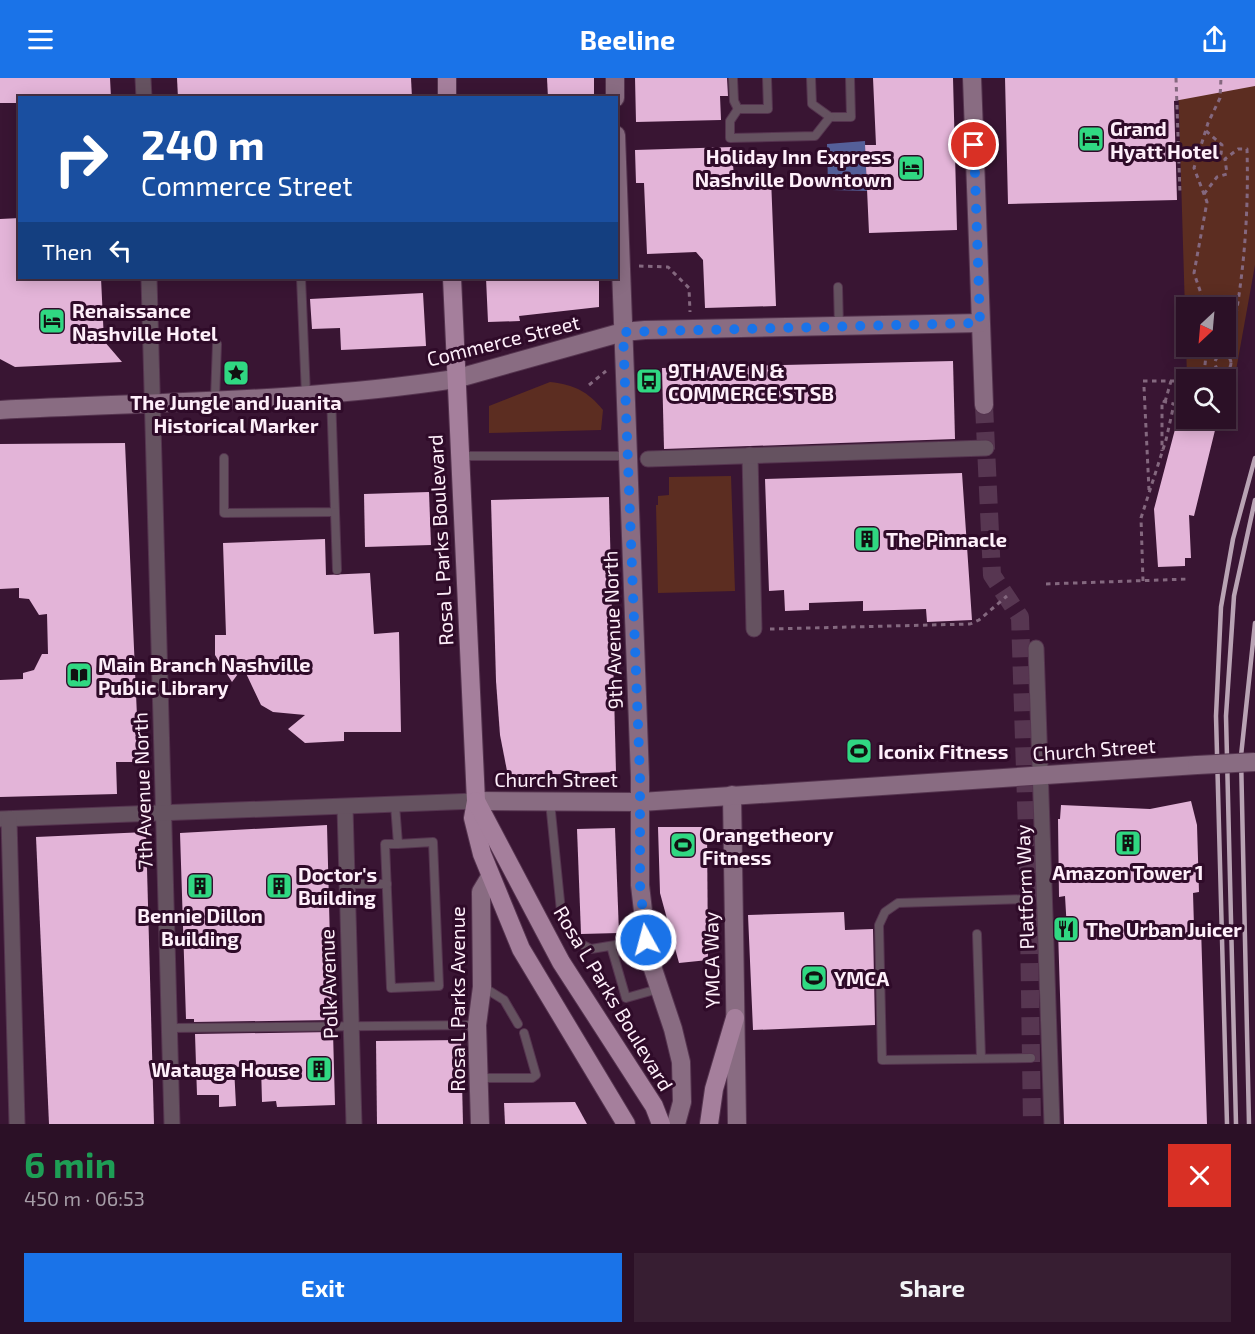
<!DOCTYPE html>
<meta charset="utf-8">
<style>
:root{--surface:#2b1026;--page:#371e32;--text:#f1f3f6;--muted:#a69da7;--line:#473043;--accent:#1a73e8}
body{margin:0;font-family:"Exo 2",sans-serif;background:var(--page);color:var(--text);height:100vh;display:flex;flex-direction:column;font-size:22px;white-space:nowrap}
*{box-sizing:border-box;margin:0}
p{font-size:20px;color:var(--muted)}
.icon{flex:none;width:33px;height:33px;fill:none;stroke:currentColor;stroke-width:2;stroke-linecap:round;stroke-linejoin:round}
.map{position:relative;height:1046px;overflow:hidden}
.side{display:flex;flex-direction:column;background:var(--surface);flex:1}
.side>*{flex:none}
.guide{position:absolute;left:18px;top:18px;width:600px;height:183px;border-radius:0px;box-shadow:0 3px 15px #0003,0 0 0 2px var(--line);background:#1a4fa0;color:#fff;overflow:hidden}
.needle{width:39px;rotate:206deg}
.buttons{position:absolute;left:1176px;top:219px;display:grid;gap:12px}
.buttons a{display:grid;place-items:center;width:60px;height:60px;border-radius:0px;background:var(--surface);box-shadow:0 3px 15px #0003,0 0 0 2px var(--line);font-size:30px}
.pin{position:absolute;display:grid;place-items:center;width:51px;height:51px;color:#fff;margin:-26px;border:3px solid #fff;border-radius:50%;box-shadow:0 2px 6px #0007}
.me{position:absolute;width:66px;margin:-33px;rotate:353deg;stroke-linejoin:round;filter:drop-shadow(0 0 4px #0008)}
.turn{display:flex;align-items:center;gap:21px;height:126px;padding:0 24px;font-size:27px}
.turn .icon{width:78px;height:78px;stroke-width:2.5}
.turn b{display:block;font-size:42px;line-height:51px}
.then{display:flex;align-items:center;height:57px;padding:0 24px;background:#0003;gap:12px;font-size:22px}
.round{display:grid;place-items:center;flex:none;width:63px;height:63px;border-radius:0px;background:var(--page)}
.summary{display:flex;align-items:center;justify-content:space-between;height:102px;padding:0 24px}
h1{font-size:36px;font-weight:700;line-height:45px;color:#1e9e55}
.action{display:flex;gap:12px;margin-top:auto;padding:12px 24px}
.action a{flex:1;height:69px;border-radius:0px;background:var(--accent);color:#fff;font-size:24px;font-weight:700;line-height:69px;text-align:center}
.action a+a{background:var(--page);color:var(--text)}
header{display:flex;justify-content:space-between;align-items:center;height:78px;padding:0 24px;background:var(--accent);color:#fff;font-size:27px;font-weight:700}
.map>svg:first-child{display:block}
.green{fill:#5c2d21;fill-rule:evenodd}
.water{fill:#545f99}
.building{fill:#e3b4d8}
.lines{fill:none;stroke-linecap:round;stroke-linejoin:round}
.secondary-tunnel{stroke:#573651;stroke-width:18;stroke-dasharray:18 9;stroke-linecap:butt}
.lane-casing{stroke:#55344f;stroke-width:10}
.street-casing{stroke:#55344f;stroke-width:17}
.secondary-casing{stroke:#55344f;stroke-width:20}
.primary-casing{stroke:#55344f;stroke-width:20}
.path{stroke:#84687f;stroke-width:3;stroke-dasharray:4.5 4.5;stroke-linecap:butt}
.lane{stroke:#655260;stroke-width:8}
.street{stroke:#655260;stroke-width:15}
.secondary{stroke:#896c82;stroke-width:18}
.primary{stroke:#a57f9c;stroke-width:18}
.rail{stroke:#b9a3b4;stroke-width:4.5}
.secondary-bridge-casing{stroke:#55344f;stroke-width:20;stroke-linecap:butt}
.secondary-bridge{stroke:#896c82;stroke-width:18}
.route{stroke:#1a73e8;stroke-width:10;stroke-dasharray:0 18}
.labels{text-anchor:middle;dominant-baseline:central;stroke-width:6;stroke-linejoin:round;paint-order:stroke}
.poi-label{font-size:20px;font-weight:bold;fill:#feeffa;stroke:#2f0b29;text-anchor:start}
.street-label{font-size:20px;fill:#feeffa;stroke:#2f0b29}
</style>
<header><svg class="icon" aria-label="menu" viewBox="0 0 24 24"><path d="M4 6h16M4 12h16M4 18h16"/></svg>Beeline<svg class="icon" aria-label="share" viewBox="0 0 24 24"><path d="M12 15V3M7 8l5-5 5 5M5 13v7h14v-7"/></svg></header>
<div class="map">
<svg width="1255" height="1046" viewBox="0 0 1255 1046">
<rect width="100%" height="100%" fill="#391533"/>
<g class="green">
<path d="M 1178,0 L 1255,0 L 1255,187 L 1235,298 L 1187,299 ZM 1186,230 L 1226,230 L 1226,268 L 1186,268 Z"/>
<path d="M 550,304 C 575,307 587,313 603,332 L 601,352 L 489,355 L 489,328 Z"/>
<polygon points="731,398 735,513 658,515 656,427 658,427 658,418 669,417 669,399"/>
</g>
<polygon class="water" points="865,63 867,113 832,112 828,108 827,66"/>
<g class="building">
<polygon points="0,0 110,0 111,20 20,20 20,25 0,25"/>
<polygon points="177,0 411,0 412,20 178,20"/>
<polygon points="547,0 594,0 594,20 548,20"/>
<polygon points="635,0 727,0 728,18 720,18 721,42 636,44"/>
<polygon points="873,0 953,0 957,152 869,155 865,67 876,67"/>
<polygon points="1005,0 1255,0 1255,8 1174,23 1177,122 1008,126"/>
<polygon points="732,69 734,101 771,100 776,228 705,230 703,182 696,174 647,176 644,105 636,105 635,72"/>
<polygon points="20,140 20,200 101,200 104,263 122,284 15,289 0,281 0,141"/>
<polygon points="486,200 599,200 599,229 519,238 520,243 488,244"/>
<polygon points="423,215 426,268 341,272 340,250 312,251 310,221"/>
<polygon points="953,283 955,361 664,371 662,290"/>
<polygon points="1178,340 1218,340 1194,438 1189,437 1191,480 1185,480 1185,488 1158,489 1154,431"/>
<polygon points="125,365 139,684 116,684 117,716 0,719 0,602 23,601 23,595 34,592 42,576 48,576 47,536 39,537 29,521 19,520 19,510 0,511 0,366"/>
<polygon points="962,395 972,542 927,544 926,531 863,533 863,523 809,525 809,532 785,533 784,512 769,513 765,401"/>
<polygon points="429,414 431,467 365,469 364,416"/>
<polygon points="609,419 616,694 508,698 500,657 496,603 491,422"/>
<polygon points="325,461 326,497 370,495 374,556 399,554 401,654 344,654 344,663 305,665 288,651 305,637 273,634 261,627 243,589 232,604 215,577 215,557 226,557 223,465"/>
<polygon points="1191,723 1197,747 1199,814 1193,815 1194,849 1201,849 1207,1046 1064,1046 1058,852 1067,852 1065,818 1059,819 1058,741 1060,741 1061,727 1150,731"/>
<polygon points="327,747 332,942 194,944 194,941 186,941 180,755"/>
<polygon points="658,749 707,749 708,882 679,885 660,815"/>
<polygon points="615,750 619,855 581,856 577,751"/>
<polygon points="146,754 154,1046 49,1046 36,759"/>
<polygon points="844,834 845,852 873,851 875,947 753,952 748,837"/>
<polygon points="333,954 335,1027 277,1029 276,1023 262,1024 261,988 234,989 236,1028 219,1029 219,1017 197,1017 195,956"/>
<polygon points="461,962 463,1046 377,1046 376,963"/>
<polygon points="575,1024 587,1046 505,1046 504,1025"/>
</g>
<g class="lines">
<polyline class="secondary-tunnel" points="984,327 992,497 1020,539 1028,785 1032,1046"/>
<defs>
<g id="lane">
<polyline points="733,0 734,23 738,31 768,31 767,0"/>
<polyline points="811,0 812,26 830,39 851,39 850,0"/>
<polyline points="738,31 730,43 730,60 815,58 830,39"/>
<polyline points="301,200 306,317"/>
<polyline points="838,209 839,249"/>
<polyline points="215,321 217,266"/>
<polyline points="462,378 627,378"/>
<polyline points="224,380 224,435 335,434 331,316"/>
<polyline points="335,434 337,492"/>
<polyline points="550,724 562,843 579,865 591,871 646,862"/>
<polyline points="395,727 398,766 433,764 439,908 391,910 385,766 398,766"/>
<polyline points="347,806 387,806"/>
<polyline points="1029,821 898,825 885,834 879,847 882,982 1031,980"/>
<polyline points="977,856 981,980"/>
<polyline points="611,868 626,920 658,911"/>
<polyline points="483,909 504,922 518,946"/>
<polyline points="169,950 476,947"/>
<polyline points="479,1000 532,1000 536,997 524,955"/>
</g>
<g id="street">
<polyline points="143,0 144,20"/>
<polyline points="149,200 172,1046"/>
<polyline points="750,377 754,551"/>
<polyline points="648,381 986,370"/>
<polyline points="1036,570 1052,1046"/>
<polyline points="345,730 354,1046"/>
<polyline points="0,741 476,723"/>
<polyline points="9,741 17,1046"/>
</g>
<g id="secondary">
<polyline points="615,0 615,20"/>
<polyline points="972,0 984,327"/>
<polyline points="616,57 640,699 640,807 648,876 673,951 681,984 682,1024 676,1046"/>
<path d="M 0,332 C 151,324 305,324 455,301 L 623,254 L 645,252 L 980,245"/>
<polyline points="732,717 737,1046"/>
<polyline points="476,723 641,724 1197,687"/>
<polyline points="480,1046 477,947 482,909 481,814 490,799"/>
</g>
<g id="primary">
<polyline points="447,0 447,20"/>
<polyline points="452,200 476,723 473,740 482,776 521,871 626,1046"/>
<polyline points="476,723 561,884 654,1028 661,1046"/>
<polyline points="709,1046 714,1011 735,940"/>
</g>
</defs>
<use href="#lane" class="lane-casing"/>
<use href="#street" class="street-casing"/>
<use href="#secondary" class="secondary-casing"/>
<use href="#primary" class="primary-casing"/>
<g class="path">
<polyline points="1176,0 1180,116"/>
<polyline points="1206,53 1222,67 1221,76 1225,81"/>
<path d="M 1204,116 L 1217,99 L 1227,96 L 1225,81 L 1238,71 L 1247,71 C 1249,142 1243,209 1228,278"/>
<polyline points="639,188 668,189 689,210 690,234"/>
<polyline points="1206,230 1194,195 1207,124 1194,90 1208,45 1220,20 1221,0"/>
<polyline points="1208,268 1218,278"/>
<circle cx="1223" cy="285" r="8"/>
<polyline points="1204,296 1207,268"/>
<polyline points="1190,302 1217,291"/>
<polyline points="1143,303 1186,303"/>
<polyline points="589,307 606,293"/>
<polyline points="1144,309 1149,412"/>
<polyline points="1165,324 1171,303"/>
<polyline points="1143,503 1141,440 1166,362 1174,326 1162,323 1162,373"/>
<polyline points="1046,506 1189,501"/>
<polyline points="770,551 970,546 979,542 1007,518"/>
</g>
<use href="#lane" class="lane"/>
<use href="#street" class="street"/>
<use href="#secondary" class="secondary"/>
<use href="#primary" class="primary"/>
<g class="rail">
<polyline points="1227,1046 1216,638 1221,529 1233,461 1255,380"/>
<polyline points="1236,1046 1226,638 1234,518 1255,422"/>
<polyline points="1249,1046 1241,678 1255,545"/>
</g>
<defs>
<polyline id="secondary-bridge" points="1197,687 1255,684"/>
</defs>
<use href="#secondary-bridge" class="secondary-bridge-casing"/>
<use href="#secondary-bridge" class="secondary-bridge"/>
</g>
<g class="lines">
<polyline class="route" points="646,862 640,807 640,699 623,254 980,245 974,67"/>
</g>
<defs>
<symbol id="hotel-square" viewBox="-11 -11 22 22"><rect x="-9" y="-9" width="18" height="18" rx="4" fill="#30d882" stroke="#2f0b29"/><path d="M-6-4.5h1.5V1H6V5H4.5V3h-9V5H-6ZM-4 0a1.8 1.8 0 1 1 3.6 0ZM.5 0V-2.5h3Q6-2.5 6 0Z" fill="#111"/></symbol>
<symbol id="sight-square" viewBox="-11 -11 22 22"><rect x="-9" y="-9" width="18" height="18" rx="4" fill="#30d882" stroke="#2f0b29"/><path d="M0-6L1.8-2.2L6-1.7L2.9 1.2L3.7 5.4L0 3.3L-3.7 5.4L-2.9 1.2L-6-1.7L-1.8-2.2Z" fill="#111"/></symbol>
<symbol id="bus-square" viewBox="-11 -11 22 22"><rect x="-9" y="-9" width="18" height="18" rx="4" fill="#30d882" stroke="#2f0b29"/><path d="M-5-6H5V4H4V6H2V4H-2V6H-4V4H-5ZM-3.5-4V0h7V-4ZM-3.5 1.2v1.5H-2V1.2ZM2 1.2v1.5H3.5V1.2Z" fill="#111"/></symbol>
<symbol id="building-square" viewBox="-11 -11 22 22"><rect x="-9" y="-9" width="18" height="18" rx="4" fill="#30d882" stroke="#2f0b29"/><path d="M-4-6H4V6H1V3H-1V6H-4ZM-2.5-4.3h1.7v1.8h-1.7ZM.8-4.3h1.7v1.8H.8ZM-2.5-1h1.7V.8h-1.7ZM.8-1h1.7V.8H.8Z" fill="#111"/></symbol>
<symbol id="library-square" viewBox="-11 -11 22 22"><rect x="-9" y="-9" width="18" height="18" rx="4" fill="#30d882" stroke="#2f0b29"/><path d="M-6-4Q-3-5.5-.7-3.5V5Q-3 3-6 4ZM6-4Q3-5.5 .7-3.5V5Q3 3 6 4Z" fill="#111"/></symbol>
<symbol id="stadium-square" viewBox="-11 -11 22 22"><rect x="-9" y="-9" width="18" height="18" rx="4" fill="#30d882" stroke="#2f0b29"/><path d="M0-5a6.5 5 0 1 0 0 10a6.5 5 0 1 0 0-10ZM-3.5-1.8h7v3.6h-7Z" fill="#111"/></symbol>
<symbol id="restaurant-square" viewBox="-11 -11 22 22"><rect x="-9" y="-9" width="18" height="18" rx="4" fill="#30d882" stroke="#2f0b29"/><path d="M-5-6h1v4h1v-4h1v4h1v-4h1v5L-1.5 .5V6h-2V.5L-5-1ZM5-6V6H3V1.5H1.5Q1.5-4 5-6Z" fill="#111"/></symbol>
</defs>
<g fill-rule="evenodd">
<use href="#hotel-square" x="1076" y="46" width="30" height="30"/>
<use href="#hotel-square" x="896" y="75" width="30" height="30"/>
<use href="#hotel-square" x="37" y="228" width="30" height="30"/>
<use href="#sight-square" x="221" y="280" width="30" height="30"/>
<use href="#bus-square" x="634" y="288" width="30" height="30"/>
<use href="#building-square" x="852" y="446" width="30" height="30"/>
<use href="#library-square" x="64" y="582" width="30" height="30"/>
<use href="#stadium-square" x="844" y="658" width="30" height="30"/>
<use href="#building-square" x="1113" y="750" width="30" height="30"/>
<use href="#stadium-square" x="668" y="752" width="30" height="30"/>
<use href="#building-square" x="185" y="793" width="30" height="30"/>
<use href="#building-square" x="264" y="793" width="30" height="30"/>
<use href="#restaurant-square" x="1051" y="836" width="30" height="30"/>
<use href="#stadium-square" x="799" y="885" width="30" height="30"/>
<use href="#building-square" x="304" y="976" width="30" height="30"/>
</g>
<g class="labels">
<g class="poi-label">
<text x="1110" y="50">Grand<tspan x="1110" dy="23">Hyatt Hotel</tspan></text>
<text x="892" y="78" text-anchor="end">Holiday Inn Express<tspan x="892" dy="23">Nashville Downtown</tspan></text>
<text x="72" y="232">Renaissance<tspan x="72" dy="23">Nashville Hotel</tspan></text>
<text x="668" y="292">9TH AVE N &amp;<tspan x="668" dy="23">COMMERCE ST SB</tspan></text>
<text x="236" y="324" text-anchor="middle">The Jungle and Juanita<tspan x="236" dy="23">Historical Marker</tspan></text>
<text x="886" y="461">The Pinnacle</text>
<text x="98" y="586">Main Branch Nashville<tspan x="98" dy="23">Public Library</tspan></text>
<text x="878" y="673">Iconix Fitness</text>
<text x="702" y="756">Orangetheory<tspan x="702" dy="23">Fitness</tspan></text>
<text x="1128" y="794" text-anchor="middle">Amazon Tower 1</text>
<text x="298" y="796">Doctor's<tspan x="298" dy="23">Building</tspan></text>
<text x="200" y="837" text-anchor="middle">Bennie Dillon<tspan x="200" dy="23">Building</tspan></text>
<text x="1086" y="851">The Urban Juicer</text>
<text x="834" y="900">YMCA</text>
<text x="300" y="991" text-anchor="end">Watauga House</text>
</g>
<g class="street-label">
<text transform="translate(503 262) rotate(-14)">Commerce Street</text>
<text transform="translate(440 462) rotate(-93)">Rosa L Parks Boulevard</text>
<text transform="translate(612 552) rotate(-92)">9th Avenue North</text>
<text transform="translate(1094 671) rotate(-4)">Church Street</text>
<text x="556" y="701">Church Street</text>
<text transform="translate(142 713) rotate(-92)">7th Avenue North</text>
<text transform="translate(1024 809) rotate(-92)">Platform Way</text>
<text transform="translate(711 882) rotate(-91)">YMCA Way</text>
<text transform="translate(328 906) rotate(-92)">Polk Avenue</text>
<text transform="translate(614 920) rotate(59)">Rosa L Parks Boulevard</text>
<text transform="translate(457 921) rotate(-90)">Rosa L Parks Avenue</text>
</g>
</g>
</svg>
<div class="buttons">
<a><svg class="needle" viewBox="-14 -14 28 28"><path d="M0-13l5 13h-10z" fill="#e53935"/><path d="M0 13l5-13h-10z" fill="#a69da7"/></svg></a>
<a><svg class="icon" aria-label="search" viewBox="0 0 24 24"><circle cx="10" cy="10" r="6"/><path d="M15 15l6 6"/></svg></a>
</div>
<div class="pin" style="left:974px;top:67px;background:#d93025"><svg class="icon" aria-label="arrive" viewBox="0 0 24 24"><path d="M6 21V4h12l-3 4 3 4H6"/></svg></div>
<svg class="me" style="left:646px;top:862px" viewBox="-20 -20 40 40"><circle r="17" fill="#1a73e8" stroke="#fff" stroke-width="3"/><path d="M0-11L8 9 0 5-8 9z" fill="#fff"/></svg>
<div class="guide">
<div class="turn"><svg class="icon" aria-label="right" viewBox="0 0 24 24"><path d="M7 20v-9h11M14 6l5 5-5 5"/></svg><div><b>240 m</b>Commerce Street</div></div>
<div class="then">Then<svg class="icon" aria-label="left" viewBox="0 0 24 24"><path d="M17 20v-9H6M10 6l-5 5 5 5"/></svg></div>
</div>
</div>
<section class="side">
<div class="summary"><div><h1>6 min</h1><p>450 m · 06:53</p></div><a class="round" style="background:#d93025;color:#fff"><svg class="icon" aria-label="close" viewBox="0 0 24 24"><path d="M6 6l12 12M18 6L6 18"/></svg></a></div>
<div class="action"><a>Exit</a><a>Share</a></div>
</section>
